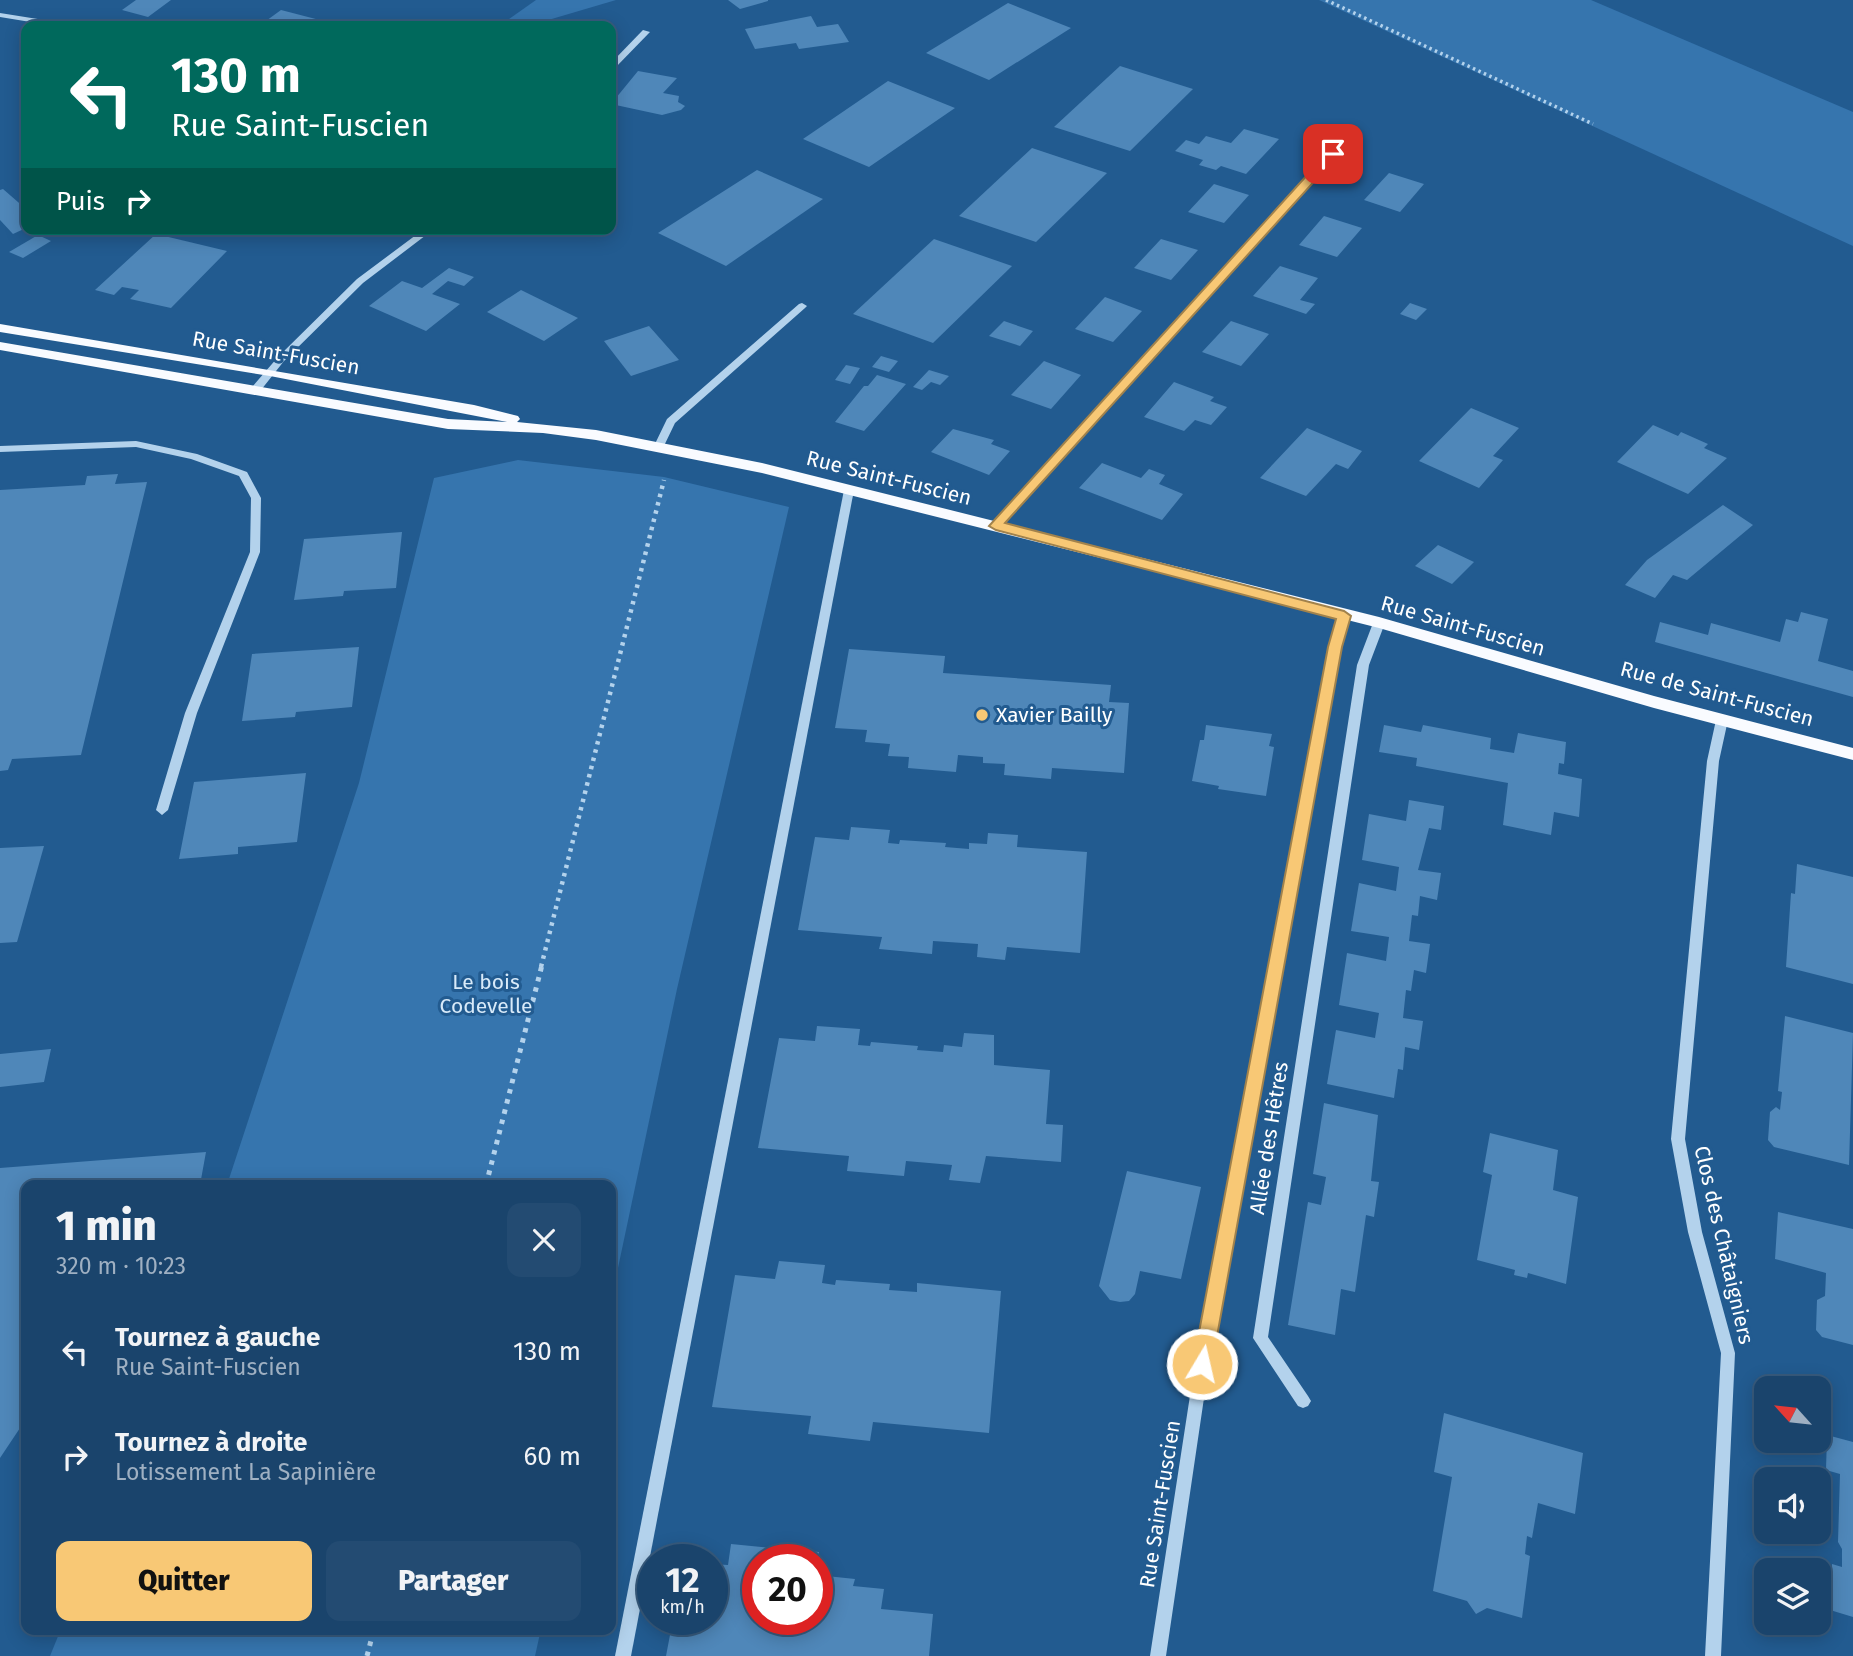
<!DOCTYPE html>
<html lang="fr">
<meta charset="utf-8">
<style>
:root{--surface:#1a446c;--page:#234b72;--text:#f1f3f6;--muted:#9fb0c2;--line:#385c7f;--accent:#f8c875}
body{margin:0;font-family:"Fira Sans",sans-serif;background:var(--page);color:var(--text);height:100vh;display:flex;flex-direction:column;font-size:26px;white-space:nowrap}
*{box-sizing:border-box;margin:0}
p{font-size:23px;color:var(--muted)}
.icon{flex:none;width:38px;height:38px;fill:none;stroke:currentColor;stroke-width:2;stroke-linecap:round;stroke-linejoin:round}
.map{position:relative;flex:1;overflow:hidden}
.side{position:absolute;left:21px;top:1180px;width:595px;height:455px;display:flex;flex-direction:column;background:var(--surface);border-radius:14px;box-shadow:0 4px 18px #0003,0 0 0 2px var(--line)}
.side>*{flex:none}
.top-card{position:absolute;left:21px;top:21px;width:595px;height:214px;border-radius:14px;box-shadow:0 4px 18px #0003,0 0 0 2px var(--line);background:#00695c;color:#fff;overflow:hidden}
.needle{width:46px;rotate:297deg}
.controls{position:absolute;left:1754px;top:1376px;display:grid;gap:14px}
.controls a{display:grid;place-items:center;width:77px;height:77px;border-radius:14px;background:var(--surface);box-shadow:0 4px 18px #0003,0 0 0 2px var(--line);font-size:35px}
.speed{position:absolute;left:637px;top:1544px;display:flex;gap:14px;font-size:35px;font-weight:700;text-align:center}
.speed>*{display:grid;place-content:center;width:91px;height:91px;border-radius:50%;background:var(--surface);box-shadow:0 4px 18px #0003,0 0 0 2px var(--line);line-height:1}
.speed small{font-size:18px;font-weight:400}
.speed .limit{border:10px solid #d22;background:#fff;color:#111}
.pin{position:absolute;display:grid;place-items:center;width:60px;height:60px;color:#fff;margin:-30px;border-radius:14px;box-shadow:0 4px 10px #0006}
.me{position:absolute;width:77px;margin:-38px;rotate:9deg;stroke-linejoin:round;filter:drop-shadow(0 0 5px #0008)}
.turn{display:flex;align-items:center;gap:24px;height:147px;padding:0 35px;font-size:32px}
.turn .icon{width:91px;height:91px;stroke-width:2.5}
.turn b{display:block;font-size:49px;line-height:60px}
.then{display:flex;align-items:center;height:66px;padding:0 35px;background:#0003;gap:14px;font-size:26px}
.round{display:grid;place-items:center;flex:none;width:74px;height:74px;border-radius:14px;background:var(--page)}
.headline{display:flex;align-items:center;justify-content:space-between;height:119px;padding:0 35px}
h1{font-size:42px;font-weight:800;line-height:52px}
.button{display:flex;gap:14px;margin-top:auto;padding:14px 35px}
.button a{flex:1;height:80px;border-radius:14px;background:var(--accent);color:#111;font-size:28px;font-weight:800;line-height:80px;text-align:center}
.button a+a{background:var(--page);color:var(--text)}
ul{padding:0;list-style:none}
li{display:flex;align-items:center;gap:21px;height:105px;padding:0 35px}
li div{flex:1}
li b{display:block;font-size:26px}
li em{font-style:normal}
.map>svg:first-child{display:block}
.green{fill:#3675ae}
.building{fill:#4f87b9}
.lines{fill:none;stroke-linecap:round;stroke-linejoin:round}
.path-far2{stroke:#b3d2ec;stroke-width:3.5;stroke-dasharray:2.5 3.5;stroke-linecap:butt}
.path-far1{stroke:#b3d2ec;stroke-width:4.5;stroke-dasharray:3.5 5;stroke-linecap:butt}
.path{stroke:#b3d2ec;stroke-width:5;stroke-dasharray:4.5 6;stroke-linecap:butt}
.minor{fill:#b3d2ec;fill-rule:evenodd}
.major{fill:#f9fbff;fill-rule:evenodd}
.route{fill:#f8c875;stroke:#a1824c;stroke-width:2}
.poi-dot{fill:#f8c875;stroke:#225b90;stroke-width:2.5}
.labels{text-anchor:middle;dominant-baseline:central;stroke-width:6;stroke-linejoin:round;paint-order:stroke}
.street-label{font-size:21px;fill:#fff;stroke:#225b90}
.poi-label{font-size:21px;fill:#fff;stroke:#225b90;text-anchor:start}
.park-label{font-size:21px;fill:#d8eaf9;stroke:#225b90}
</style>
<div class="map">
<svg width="1853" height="1656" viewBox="0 0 1853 1656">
<rect width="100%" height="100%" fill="#225b90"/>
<g class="green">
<polygon points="536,0 616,0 528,26 499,26"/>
<polygon points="1319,0 1591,0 1853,112 1853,246"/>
<polygon points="518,460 664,477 789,507 677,989 611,1301 611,1185 227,1185 359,783 434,478"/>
<polygon points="61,1629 541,1629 535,1656 50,1656"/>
</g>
<g class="building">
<polygon points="136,0 171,0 148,17 122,10"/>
<polygon points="728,0 768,0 768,1 740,9"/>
<polygon points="1008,3 1071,28 989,80 926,53"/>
<polygon points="281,10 339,25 339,26 259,26"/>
<polygon points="811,16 817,27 838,24 849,42 799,49 796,43 755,49 745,29"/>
<polygon points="1120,66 1193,89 1130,151 1054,127"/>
<polygon points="638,71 677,78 663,93 679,96 678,102 685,106 681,110 662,115 611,104"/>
<polygon points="888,81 955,108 869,167 803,139"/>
<polygon points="1244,129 1279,139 1246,174 1221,166 1216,170 1199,165 1203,160 1175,151 1186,140 1199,144 1206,136 1231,143"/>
<polygon points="1032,148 1107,173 1036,242 959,216"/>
<polygon points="757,170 823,199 726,266 658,233"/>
<polygon points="1389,173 1424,184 1400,212 1364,200"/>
<polygon points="1214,184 1249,195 1224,223 1188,212"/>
<polygon points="3,189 26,209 26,228 13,234 0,220 0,190"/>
<polygon points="1324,216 1362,228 1337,257 1299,245"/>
<polygon points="156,234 227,251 171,308 130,299 139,290 122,287 114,295 95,290"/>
<polygon points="38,235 51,241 23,258 9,252"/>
<polygon points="934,239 1012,266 933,343 853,314"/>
<polygon points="1161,239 1198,250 1171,280 1134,268"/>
<polygon points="1280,266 1318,278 1300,300 1315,304 1306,314 1253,296"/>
<polygon points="449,268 474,277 464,286 448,281 432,294 460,304 426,331 369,306 402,281 422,288"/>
<polygon points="521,290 578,318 544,341 487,312"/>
<polygon points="1105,297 1142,311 1113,342 1075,329"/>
<polygon points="1410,303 1427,309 1416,320 1400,314"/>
<polygon points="1004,321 1033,331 1020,346 989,336"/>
<polygon points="1231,321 1269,334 1241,366 1202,352"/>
<polygon points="649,326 679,360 631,376 604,341"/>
<polygon points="881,356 898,361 889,372 872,367"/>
<polygon points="1044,361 1081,375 1051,409 1011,395"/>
<polygon points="846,365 860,368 850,384 835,380"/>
<polygon points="929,370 949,376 940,385 931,382 922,390 913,387"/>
<polygon points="877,375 906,384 864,431 835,422 864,386 868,386"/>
<polygon points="1174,382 1214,397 1210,401 1227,407 1211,425 1195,420 1184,431 1144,417"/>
<polygon points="1471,408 1519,428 1493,456 1503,460 1479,488 1419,461"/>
<polygon points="1653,425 1678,436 1681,432 1708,444 1704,448 1727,458 1688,494 1617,462"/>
<polygon points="1307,428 1362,451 1348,469 1336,464 1306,496 1260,478"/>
<polygon points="953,429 994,440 991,444 1010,451 989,475 931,452"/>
<polygon points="1102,463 1141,478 1149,469 1165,475 1159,484 1183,494 1162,520 1079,488"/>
<polygon points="118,474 115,484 147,482 81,755 12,759 8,770 0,771 0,490 85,485 87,476"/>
<polygon points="1723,505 1753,525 1687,580 1673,575 1655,598 1625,585 1647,560"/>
<polygon points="402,532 396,588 344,591 343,596 294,600 304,539"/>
<polygon points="1438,545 1474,562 1452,584 1415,566"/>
<polygon points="1801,612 1828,619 1818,661 1853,671 1853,697 1655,642 1660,622 1708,635 1711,623 1780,642 1786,619 1798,622"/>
<polygon points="359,647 352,707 296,712 295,717 242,721 252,654"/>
<polygon points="849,649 945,656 943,673 1111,685 1109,702 1129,703 1124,773 1052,768 1051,779 1004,775 1005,764 983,763 983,757 958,755 956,772 908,768 909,757 888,756 890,744 865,742 867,730 835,728"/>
<polygon points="1206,725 1272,734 1269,746 1274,747 1266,796 1218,789 1219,786 1192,781 1200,740 1204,740"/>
<polygon points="1384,725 1421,732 1423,725 1491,738 1490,749 1514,753 1518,733 1566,742 1564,764 1559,763 1558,774 1582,779 1579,817 1554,812 1551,835 1503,825 1508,783 1416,766 1417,758 1379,752"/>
<polygon points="306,773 297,842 238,847 238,854 179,859 194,782"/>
<polygon points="1409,800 1444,806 1441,830 1429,828 1418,870 1441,873 1437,900 1420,896 1418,916 1412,915 1409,941 1430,944 1426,973 1414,970 1411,991 1406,990 1403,1018 1423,1021 1419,1050 1405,1047 1403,1070 1398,1069 1394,1098 1327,1084 1336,1030 1375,1038 1379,1013 1339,1005 1347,953 1386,961 1389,937 1351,931 1359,883 1396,891 1399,867 1362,860 1369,814 1406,821"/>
<polygon points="851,827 890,830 888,843 899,844 900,840 946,843 945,847 969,849 969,843 987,844 988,833 1018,835 1017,847 1087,852 1080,953 1007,947 1005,960 977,957 978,944 933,941 932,954 879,949 882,937 798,930 815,837 849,840"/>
<polygon points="44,846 17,942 0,943 0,848"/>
<polygon points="1797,864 1853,877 1853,984 1786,967 1791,893 1795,894"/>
<polygon points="1785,1016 1853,1033 1849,1165 1774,1147 1768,1140 1770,1112 1776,1107 1780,1110 1782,1092 1778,1091"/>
<polygon points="817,1026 860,1029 858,1045 870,1046 871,1042 918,1046 917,1050 943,1052 944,1045 962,1047 964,1033 994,1035 994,1065 1050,1070 1046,1124 1063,1125 1061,1162 986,1156 980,1183 949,1180 952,1165 906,1161 904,1176 847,1171 849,1156 758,1148 779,1038 815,1041"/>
<polygon points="51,1049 44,1082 0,1087 0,1054"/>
<polygon points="1324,1103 1378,1115 1371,1181 1379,1182 1374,1217 1366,1215 1355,1292 1341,1289 1335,1335 1288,1325 1308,1202 1321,1205 1326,1177 1313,1174"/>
<polygon points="1490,1133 1558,1150 1553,1190 1578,1197 1566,1284 1528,1273 1527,1278 1514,1275 1515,1270 1477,1260 1492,1175 1483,1172"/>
<polygon points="206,1152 200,1185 26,1185 26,1419 0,1458 0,1168"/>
<polygon points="1127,1171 1201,1187 1181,1279 1140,1271 1135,1294 1129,1301 1120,1302 1110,1300 1099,1286"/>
<polygon points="1778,1212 1853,1229 1853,1345 1822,1337 1816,1330 1817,1300 1825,1296 1826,1273 1775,1259"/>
<polygon points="779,1261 825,1265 822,1283 835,1285 836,1280 890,1284 889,1290 917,1292 917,1283 1001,1291 989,1433 873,1422 870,1441 808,1434 811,1416 712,1407 735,1275 775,1279"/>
<polygon points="1444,1413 1583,1453 1575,1514 1538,1503 1532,1538 1527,1536 1525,1554 1530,1556 1522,1618 1487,1608 1476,1614 1467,1601 1433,1591 1452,1477 1434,1472"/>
<polygon points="1827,1435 1853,1442 1853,1617 1830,1610 1832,1564 1842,1567 1842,1549 1838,1542 1840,1474 1826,1470"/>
<polygon points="731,1544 781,1549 780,1559 758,1559 758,1619 817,1619 817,1575 855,1579 853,1586 884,1589 881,1609 933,1614 929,1656 666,1656 673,1619 712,1619 712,1564 728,1565"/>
<polygon points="797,1550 819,1552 818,1559 795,1559"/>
</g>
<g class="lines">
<polyline class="path-far2" points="1326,0 1593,124"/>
<polyline class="path-far1" points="541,967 664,480"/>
<g class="path">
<polyline points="486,1185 542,965"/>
<polyline points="367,1656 374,1629"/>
</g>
<g class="minor">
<polygon points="0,13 69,24 73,26 55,26 0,17"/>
<polygon points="643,30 650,32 614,69 611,69 611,63"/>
<polygon points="1333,151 1337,154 1336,156 1000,528 992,528 991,526 992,524 1330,152"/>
<polygon points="424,229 434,229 363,283 284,361 261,390 253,390 253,386 278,357 357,279"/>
<polygon points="802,303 807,306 805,308 675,423 662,450 654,450 653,448 667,419 799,304"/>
<polygon points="136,441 197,454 247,472 261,498 260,552 197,713 168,810 162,815 156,810 185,713 250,552 251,498 239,476 191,459 136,447 0,452 0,446"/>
<polygon points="849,487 854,490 631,1656 615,1656 844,490"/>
<polygon points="1344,612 1350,616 1341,647 1213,1337 1166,1656 1150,1656 1199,1337 1329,647 1338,616"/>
<polygon points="1379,619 1385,623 1369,665 1268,1337 1308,1396 1311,1401 1308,1406 1303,1408 1298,1406 1253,1338 1357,665 1373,623"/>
<polygon points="1722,716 1728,720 1719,761 1685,1139 1702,1232 1735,1353 1721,1656 1705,1656 1721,1353 1688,1232 1671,1139 1707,761 1716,720"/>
</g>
<polygon class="major" points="0,324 474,405 518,416 520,419 517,422 596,430 762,463 1379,617 1654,696 1853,748 1853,760 1654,708 1379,628 762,473 596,440 543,433 448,429 0,350 0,342 448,419 507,422 270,376 0,332"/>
</g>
<polygon class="route" points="1329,151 1339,154 1005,523 1344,611 1351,616 1342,647 1212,1364 1209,1370 1202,1373 1196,1370 1193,1364 1328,647 1336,619 996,530 989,526"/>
<circle class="poi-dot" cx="982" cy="715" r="7"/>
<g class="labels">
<g class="street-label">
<text transform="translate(276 353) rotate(10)">Rue Saint-Fuscien</text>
<text transform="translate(889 478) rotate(14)">Rue Saint-Fuscien</text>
<text transform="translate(1463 626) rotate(16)">Rue Saint-Fuscien</text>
<text transform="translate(1717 694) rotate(15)">Rue de Saint-Fuscien</text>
<text transform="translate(1269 1138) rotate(-81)">Allée des Hêtres</text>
<text transform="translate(1724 1245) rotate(77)">Clos des Châtaigniers</text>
<text transform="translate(1160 1504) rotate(-81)">Rue Saint-Fuscien</text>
</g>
<g class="poi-label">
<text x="996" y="715">Xavier Bailly</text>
</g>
<g class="park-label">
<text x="486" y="982">Le bois<tspan x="486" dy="24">Codevelle</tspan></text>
</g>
</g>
</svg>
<div class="controls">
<a><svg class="needle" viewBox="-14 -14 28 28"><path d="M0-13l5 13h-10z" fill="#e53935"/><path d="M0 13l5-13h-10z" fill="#9fb0c2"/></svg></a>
<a><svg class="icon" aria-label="sound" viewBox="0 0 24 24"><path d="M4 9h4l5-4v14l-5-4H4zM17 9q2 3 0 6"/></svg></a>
<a><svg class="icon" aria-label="layers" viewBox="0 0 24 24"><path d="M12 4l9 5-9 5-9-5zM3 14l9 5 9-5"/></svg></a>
</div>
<div class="speed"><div>12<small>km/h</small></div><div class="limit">20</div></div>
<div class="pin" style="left:1333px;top:154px;background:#d93025"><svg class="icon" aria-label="arrive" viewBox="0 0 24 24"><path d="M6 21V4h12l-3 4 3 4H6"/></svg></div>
<svg class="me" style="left:1202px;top:1364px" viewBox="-20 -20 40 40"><circle r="17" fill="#f8c875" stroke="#fff" stroke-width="3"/><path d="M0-11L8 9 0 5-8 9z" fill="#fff"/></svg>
<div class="top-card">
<div class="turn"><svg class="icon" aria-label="left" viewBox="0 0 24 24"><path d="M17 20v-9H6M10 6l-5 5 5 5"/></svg><div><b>130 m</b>Rue Saint-Fuscien</div></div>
<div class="then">Puis<svg class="icon" aria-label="right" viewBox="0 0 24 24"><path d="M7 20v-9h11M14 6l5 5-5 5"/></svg></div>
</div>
<section class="side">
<div class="headline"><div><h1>1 min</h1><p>320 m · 10:23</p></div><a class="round"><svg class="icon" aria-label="close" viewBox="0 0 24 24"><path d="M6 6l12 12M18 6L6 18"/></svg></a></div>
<ul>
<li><svg class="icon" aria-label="left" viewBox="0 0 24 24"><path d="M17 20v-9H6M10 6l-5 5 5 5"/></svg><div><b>Tournez à gauche</b><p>Rue Saint-Fuscien</p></div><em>130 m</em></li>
<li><svg class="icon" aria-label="right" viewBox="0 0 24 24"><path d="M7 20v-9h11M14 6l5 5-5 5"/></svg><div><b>Tournez à droite</b><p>Lotissement La Sapinière</p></div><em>60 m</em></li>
</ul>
<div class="button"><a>Quitter</a><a>Partager</a></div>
</section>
</div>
